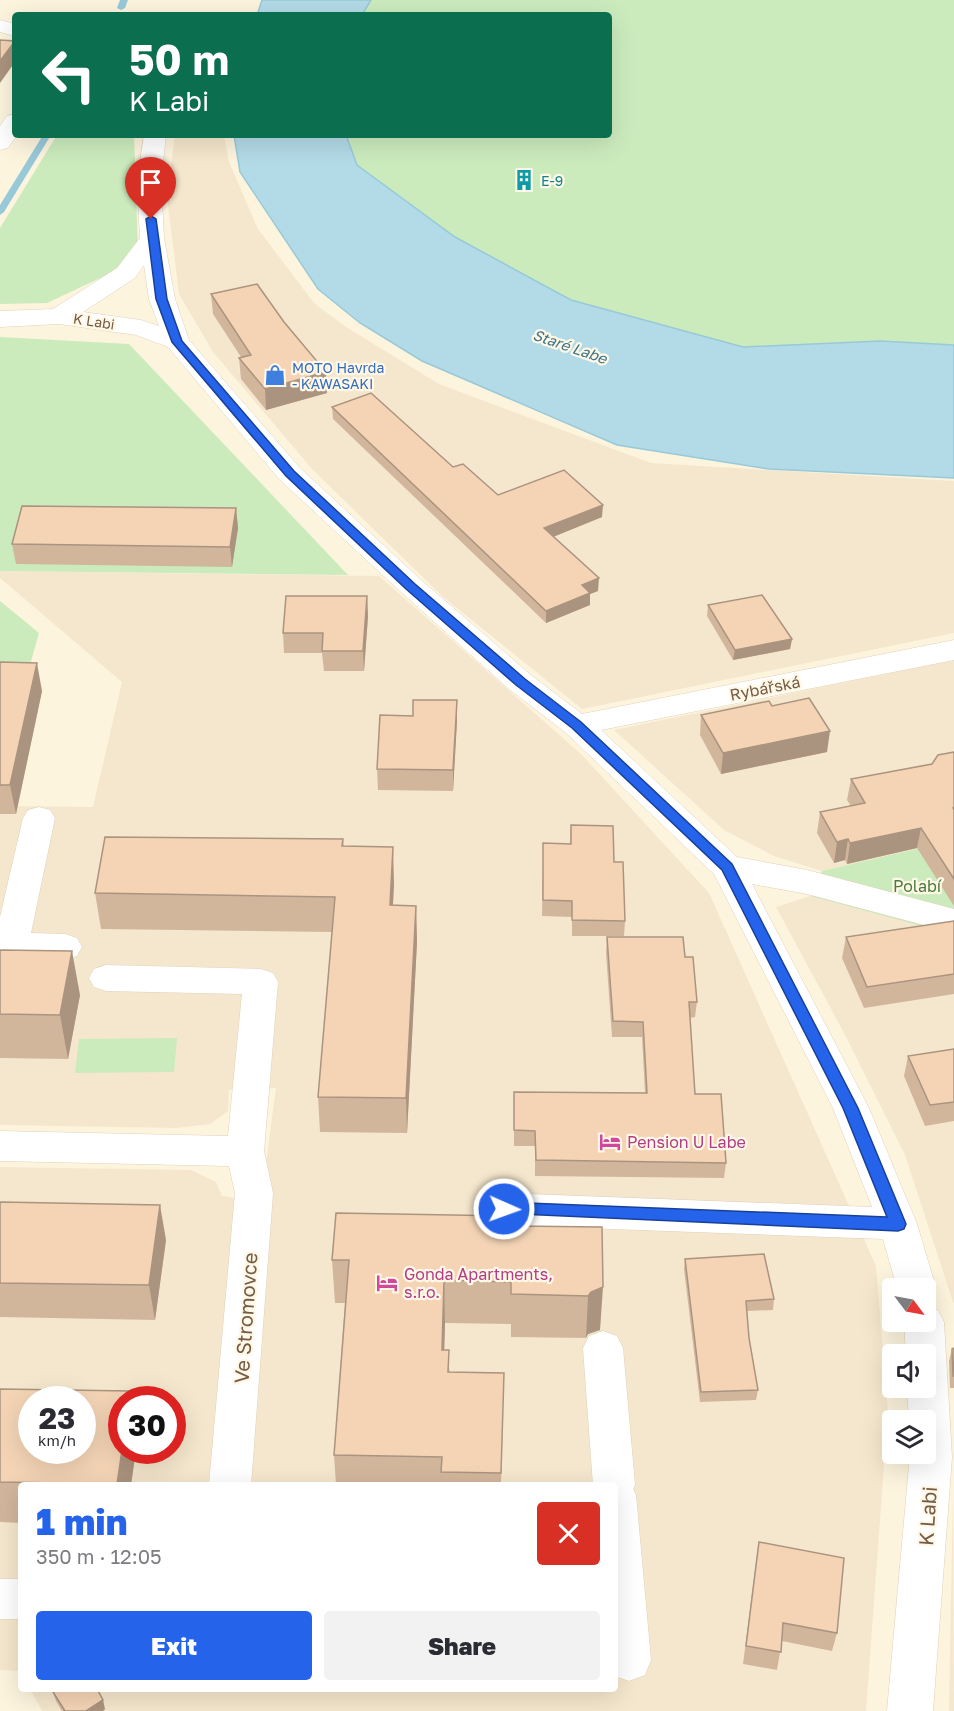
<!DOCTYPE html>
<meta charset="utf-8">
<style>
:root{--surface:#fff;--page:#f2f2f3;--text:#2b2b33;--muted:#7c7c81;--accent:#2563eb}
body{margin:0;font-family:"Golos Text",sans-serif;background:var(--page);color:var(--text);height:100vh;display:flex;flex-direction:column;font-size:22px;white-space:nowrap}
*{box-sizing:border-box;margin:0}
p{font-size:20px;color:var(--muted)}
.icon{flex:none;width:33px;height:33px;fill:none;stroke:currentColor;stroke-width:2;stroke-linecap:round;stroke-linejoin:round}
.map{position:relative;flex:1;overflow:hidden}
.details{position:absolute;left:18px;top:1482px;width:600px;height:210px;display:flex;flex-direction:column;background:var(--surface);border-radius:6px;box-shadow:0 6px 24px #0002}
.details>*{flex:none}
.top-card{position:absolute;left:12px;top:12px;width:600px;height:126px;border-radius:6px;box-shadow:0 6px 24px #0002;background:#0b6e4f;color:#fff;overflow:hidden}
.needle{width:39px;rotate:122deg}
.controls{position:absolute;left:882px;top:1278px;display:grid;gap:12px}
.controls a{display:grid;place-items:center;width:54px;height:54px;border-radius:6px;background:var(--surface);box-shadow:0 6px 24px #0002;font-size:30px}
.speed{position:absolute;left:18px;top:1386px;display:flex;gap:12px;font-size:30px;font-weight:700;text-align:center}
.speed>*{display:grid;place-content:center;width:78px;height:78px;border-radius:50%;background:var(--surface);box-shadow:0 6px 24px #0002;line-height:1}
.speed small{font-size:15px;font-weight:400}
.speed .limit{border:9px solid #d22;background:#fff;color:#111}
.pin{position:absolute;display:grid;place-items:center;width:51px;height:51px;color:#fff;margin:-62px -26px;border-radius:50% 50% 50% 0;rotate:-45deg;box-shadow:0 0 6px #0007}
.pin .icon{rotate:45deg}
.me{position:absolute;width:66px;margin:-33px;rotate:92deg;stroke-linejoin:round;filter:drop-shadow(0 0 4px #0008)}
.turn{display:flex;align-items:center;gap:21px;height:126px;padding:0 18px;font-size:27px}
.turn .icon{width:78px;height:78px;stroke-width:2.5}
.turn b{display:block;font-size:42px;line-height:51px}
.round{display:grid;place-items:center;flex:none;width:63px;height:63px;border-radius:6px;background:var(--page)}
.overview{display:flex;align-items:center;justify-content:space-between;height:102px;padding:0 18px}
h1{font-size:36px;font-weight:800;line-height:45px;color:var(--accent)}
.action{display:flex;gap:12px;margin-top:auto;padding:12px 18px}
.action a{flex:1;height:69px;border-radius:6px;background:var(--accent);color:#fff;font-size:24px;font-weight:800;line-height:69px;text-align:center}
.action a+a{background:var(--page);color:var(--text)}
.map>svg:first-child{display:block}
.residential{fill:#f5e7cd;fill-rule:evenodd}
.green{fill:#cbebbd}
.water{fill:#b3dae7;stroke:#98c9d9;stroke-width:1.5}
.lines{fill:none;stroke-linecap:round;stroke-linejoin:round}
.stream{fill:#98c9d9;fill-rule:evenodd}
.minor-casing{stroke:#e1d1ba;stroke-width:1}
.minor{fill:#fff;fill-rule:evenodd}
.wall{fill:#d2b69c}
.shaded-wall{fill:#ab947f}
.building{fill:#f4d4b5;stroke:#ab947f;stroke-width:1.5;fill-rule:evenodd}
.route{fill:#2563eb;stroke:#184099;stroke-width:1.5}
.labels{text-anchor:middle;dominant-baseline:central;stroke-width:4.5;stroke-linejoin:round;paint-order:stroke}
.far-culture-label{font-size:14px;fill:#0d838f;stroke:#fff8e6;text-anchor:start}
.far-street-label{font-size:14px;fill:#745b45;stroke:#fff8e6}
.far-shop-label{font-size:14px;fill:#366cbe;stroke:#fff8e6;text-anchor:start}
.far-water-label{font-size:15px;font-style:italic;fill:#3e7589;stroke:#fff8e6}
.street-label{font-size:16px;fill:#745b45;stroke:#fff8e6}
.park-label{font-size:16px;fill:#497b3d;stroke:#fff8e6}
.hotel-label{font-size:16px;fill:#b23c85;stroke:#fff8e6;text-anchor:start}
.near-street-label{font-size:20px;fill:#745b45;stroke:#fff8e6}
</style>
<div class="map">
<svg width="954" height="1711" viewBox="0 0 954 1711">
<rect width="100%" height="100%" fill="#fdf4de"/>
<g class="residential">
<polygon points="175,135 224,135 229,162 258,229 314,303 346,327 439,384 651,463 954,481 954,633 582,709 442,596 312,469 213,352 179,294 167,197"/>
<path d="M 0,571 L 379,576 L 581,754 L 709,893 L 876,1266 L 888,1411 L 866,1711 L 42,1711 L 30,1689 L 615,1689 L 615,1485 L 21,1485 L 21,1673 L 19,1671 L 0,1670 L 0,1167 L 191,1170 L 216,1182 L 222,1196 L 261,1202 L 276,1088 L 229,1090 L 228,1111 L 210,1124 L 176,1128 L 0,1125 L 0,806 L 93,807 L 122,682 L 0,578 ZM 32,1400 L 82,1400 L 82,1450 L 32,1450 ZM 122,1400 L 172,1400 L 172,1450 L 122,1450 Z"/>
<polygon points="954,660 954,840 822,871 774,856 724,830 614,730"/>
<polygon points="810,896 954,935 954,1305 905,1155 843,1031 776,907"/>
<polygon points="953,1491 954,1711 949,1711"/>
</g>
<g class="green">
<polygon points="371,0 954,0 954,345 880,341 743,347 571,300 455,237 357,165 346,135 609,135 609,15 362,15"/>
<polygon points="57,135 134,135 138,249 113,272 47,303 0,304 0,228"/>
<polygon points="0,337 129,344 348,575 0,571"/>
<polygon points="0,601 39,633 24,686 0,684"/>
<polygon points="954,840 954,935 810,896 822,871"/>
<polygon points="177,1038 174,1072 75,1073 79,1039"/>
</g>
<g class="water">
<polygon points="262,0 371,0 362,15 257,15"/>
<polygon points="234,135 346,135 357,165 455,237 571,300 743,347 880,341 954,345 954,478 769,469 617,445 422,361 360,323 318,289 240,172"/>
</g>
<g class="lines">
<g class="stream">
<polygon points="120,0 128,0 125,8 121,10 117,8"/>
<polygon points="43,135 51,135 4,212 0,215 0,205"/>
</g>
<defs>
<g id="minor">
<polygon points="0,20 15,24 15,36 0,32"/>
<polygon points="15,114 17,135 8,148 0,150 0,126 7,116"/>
<path d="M 144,135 L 166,135 L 161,183 L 164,238 L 175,299 L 189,340 L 300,468 L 421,580 L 531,675 L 582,714 L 954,640 L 954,660 L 601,730 L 737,857 L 807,870 L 954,909 L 954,933 L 807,894 L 752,884 L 869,1108 L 917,1224 L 936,1288 L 930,1300 L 926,1301 L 926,1288 L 897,1288 L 883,1239 L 504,1225 L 491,1220 L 485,1209 L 491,1198 L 504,1193 L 872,1207 L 833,1108 L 714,874 L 565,732 L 509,689 L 401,592 L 280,480 L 168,347 L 136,335 L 59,324 L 0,327 L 0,311 L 53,309 L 117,268 L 140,238 L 137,183 ZM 144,265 L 149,299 L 159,326 L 141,320 L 83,312 L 135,278 Z"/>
<polygon points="39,807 50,810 55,818 31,933 65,934 77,938 82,947 77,956 65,960 0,957 0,917 23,818 28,810"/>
<polygon points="106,965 261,969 273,973 278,982 264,1151 273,1193 251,1485 209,1485 235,1193 229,1166 0,1161 0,1131 228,1136 242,994 106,991 94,987 89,978 94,969"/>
<polygon points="926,1306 938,1310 944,1322 952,1457 933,1711 887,1711 910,1454 926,1454 926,1420 909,1420 907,1388 926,1388 926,1354 906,1354 904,1322 926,1322"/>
<polygon points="603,1331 617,1336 623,1348 635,1485 633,1489 636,1495 651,1660 645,1675 629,1681 615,1676 615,1485 593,1485 583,1348 589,1336"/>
<rect x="0" y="1579" width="21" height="40"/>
</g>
</defs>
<use href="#minor" class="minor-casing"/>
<use href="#minor" class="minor"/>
</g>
<g class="wall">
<polygon points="211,294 327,393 266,410 241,379 239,358 241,357 213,314"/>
<polygon points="332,407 453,467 498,495 602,517 553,537 598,591 590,594 590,605 546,623 333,419"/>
<polygon points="236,508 238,528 232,567 16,564 12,544"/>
<polygon points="367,596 368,616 364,671 324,671 322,653 284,653 283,633"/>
<polygon points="708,605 792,639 790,649 733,660 707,616"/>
<polygon points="0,662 42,691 16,814 0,814"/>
<polygon points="457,700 457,721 453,791 378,790 377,769 413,716"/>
<polygon points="772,706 827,752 721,774 700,735 701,715"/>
<polygon points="954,752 954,906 917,848 847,864 845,860 834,863 817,833 820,812 851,806 847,800 851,779 932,764"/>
<polygon points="571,825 614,862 625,921 624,936 572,936 572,917 542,916 543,843 570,844"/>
<polygon points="343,839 344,846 394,883 393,905 416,906 417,942 407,1133 320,1132 318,1097 332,932 101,929 95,893"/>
<polygon points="954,921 954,994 864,1008 842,958 846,937"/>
<polygon points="607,937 685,957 697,1002 695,1017 690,1018 695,1094 726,1163 724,1178 535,1176 535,1146 514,1146 514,1092 645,1093 642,1037 612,1037 606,953"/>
<polygon points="0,950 80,995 68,1059 0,1058"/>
<polygon points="954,1049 954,1121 925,1126 904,1076 908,1056"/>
<polygon points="0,1202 166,1240 155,1320 0,1317"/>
<polygon points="514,1226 602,1227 600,1330 588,1334 586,1338 511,1337 511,1324 445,1323 444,1350 450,1372 503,1415 501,1485 336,1485 334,1455 345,1303 335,1303 332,1260"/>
<polygon points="685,1259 774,1299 773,1310 747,1311 749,1338 758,1390 756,1400 700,1402 684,1269"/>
<polygon points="954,1348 954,1388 950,1388 949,1361 952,1349"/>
<polygon points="0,1389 130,1391 132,1400 122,1400 122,1450 136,1450 131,1485 21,1485 21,1523 0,1522"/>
<polygon points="759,1542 837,1633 832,1651 782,1641 777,1670 743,1664 756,1561"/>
<polygon points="53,1692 105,1709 103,1711 62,1711 56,1701"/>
</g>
<g class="shaded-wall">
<polygon points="15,41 15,62 0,83 0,61"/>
<polygon points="326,372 327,393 266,410 265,389"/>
<polygon points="603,505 602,517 543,541 544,528"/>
<polygon points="236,508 238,528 232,567 230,547"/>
<polygon points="599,578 598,591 590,594 590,605 546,623 546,611 582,585"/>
<polygon points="367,596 368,616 364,671 363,651"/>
<polygon points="792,639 790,649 733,660 735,650"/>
<polygon points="37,663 42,691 16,814 10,785"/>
<polygon points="457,700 457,721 453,791 453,770"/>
<polygon points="830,731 827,752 721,774 723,753"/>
<polygon points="921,828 917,848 847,864 850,843"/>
<polygon points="848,839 845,860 834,863 837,842"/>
<polygon points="393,847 394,883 391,941 390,905"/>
<polygon points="416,906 417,942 407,1133 406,1098"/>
<polygon points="72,951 80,995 68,1059 60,1015"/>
<polygon points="160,1205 166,1240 155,1320 149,1285"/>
<polygon points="444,1280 445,1323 443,1392 442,1350"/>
<polygon points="603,1287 600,1330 588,1334 586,1338 588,1296 591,1292"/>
<polygon points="122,1450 136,1450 131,1485 117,1485"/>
<polygon points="103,1700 105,1709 103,1711 86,1711"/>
</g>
<g class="building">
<polygon points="0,40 15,41 0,61"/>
<polygon points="257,284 284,322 326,372 265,389 239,358 251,355 211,294"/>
<polygon points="371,393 453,467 463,464 498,495 564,470 603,505 544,528 599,578 582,585 590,593 546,611 332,407"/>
<polygon points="22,506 236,508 230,547 12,544"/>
<polygon points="762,595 792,639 735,650 708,605"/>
<polygon points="286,596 367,596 363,651 322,651 323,633 283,633"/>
<polygon points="0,662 37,663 10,785 0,785"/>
<polygon points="809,698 830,731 723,753 701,715 769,701 772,706"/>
<polygon points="413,700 457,700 453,770 377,769 380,715 413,716"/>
<polygon points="954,752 954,808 953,808 954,810 954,879 921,828 850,843 848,839 837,842 820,812 865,803 851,779 932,764 938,755"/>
<polygon points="571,825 613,826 614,862 623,862 625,921 572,920 572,901 543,900 543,843 571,844"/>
<polygon points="105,837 343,839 342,846 393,847 390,905 416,906 406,1098 318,1097 335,897 95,893"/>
<polygon points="954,921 954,974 867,987 846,937"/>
<polygon points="607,937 683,937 685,957 693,957 697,1002 689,1002 695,1094 721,1094 726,1163 536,1160 535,1131 514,1130 514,1092 647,1093 643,1022 613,1021"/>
<polygon points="0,950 72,951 60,1015 0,1014"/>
<polygon points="954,1049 954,1102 930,1105 908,1056"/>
<polygon points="0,1202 160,1205 149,1285 0,1283"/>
<polygon points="336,1213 514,1216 514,1226 602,1227 603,1287 591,1292 588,1296 511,1294 511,1282 444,1280 442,1350 449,1350 448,1372 504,1373 501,1473 441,1472 442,1457 334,1455 349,1260 332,1260"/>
<polygon points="764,1254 774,1299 746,1301 749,1338 758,1390 701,1392 685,1259"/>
<polygon points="954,1348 954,1376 953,1376 952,1349"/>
<path d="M 0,1389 L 130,1391 L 129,1400 L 122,1400 L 122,1450 L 117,1484 L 0,1482 ZM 32,1400 L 82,1400 L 82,1450 L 32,1450 Z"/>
<polygon points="759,1542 844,1558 837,1633 783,1623 781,1652 746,1646"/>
<polygon points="58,1689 97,1689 103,1700 86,1711 65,1711 53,1692"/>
</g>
<polygon class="route" points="151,216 156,219 167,299 182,341 294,471 415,584 525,679 581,722 732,864 858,1108 906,1224 904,1229 898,1231 498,1213 496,1209 498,1204 504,1202 887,1217 843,1108 722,870 572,728 516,685 406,589 286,476 172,342 156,299 146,219"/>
<defs>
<symbol id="building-bare" viewBox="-9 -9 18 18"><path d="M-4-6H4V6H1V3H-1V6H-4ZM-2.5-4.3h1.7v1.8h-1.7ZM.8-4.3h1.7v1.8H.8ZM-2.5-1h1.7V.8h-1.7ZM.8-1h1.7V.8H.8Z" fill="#0f9aa8" stroke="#fff8e6" stroke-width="2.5" paint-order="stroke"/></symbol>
<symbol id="shop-bare" viewBox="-9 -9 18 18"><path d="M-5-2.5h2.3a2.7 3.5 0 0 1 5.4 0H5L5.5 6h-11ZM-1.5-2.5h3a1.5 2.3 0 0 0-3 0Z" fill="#3f7fe0" stroke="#fff8e6" stroke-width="2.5" paint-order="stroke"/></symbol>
<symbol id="hotel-bare" viewBox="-9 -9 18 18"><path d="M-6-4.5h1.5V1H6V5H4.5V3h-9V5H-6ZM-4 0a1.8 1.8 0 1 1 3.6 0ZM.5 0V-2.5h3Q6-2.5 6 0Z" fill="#d1479c" stroke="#fff8e6" stroke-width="2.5" paint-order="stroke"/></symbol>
</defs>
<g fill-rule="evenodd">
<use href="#building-bare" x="509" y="165" width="30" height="30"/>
<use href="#shop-bare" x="260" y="360" width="30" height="30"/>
<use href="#hotel-bare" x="595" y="1127" width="30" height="30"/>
<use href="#hotel-bare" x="372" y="1268" width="30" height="30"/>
</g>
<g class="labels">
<g class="far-culture-label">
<text x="541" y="180">E-9</text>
</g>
<g class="far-street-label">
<text transform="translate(94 321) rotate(9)">K Labi</text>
</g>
<g class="far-shop-label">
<text x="292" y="367">MOTO Havrda<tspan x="292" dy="16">- KAWASAKI</tspan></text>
</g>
<g class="far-water-label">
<text transform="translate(570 346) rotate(19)">Staré Labe</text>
</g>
<g class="street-label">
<text transform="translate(765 688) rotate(-11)">Rybářská</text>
</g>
<g class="park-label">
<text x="917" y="886">Polabí</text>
</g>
<g class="hotel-label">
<text x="627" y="1142">Pension U Labe</text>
<text x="404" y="1274">Gonda Apartments,<tspan x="404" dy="18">s.r.o.</tspan></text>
</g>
<g class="near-street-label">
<text transform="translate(245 1318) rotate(-86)">Ve Stromovce</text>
<text transform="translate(927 1516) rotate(-86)">K Labi</text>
</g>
</g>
</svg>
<div class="controls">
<a><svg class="needle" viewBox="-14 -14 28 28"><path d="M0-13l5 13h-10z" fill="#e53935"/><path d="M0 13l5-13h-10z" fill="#7c7c81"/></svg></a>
<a><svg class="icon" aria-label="sound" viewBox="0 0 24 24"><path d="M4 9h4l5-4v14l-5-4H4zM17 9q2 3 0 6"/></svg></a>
<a><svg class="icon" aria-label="layers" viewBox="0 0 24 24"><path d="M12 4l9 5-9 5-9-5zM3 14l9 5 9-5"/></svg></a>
</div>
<div class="speed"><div>23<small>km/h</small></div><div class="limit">30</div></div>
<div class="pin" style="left:151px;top:219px;background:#d93025"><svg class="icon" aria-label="arrive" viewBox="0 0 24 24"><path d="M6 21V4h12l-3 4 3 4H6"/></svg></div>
<svg class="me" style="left:504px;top:1209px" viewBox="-20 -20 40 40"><circle r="17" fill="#2563eb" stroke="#fff" stroke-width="3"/><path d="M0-11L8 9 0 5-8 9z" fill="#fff"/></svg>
<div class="top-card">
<div class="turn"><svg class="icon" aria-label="left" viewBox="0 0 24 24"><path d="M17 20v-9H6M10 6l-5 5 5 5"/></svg><div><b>50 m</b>K Labi</div></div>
</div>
<section class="details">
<div class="overview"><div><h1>1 min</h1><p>350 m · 12:05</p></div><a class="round" style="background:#d93025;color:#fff"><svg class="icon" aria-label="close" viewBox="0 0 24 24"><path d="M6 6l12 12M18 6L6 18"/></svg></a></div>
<div class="action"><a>Exit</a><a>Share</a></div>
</section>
</div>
